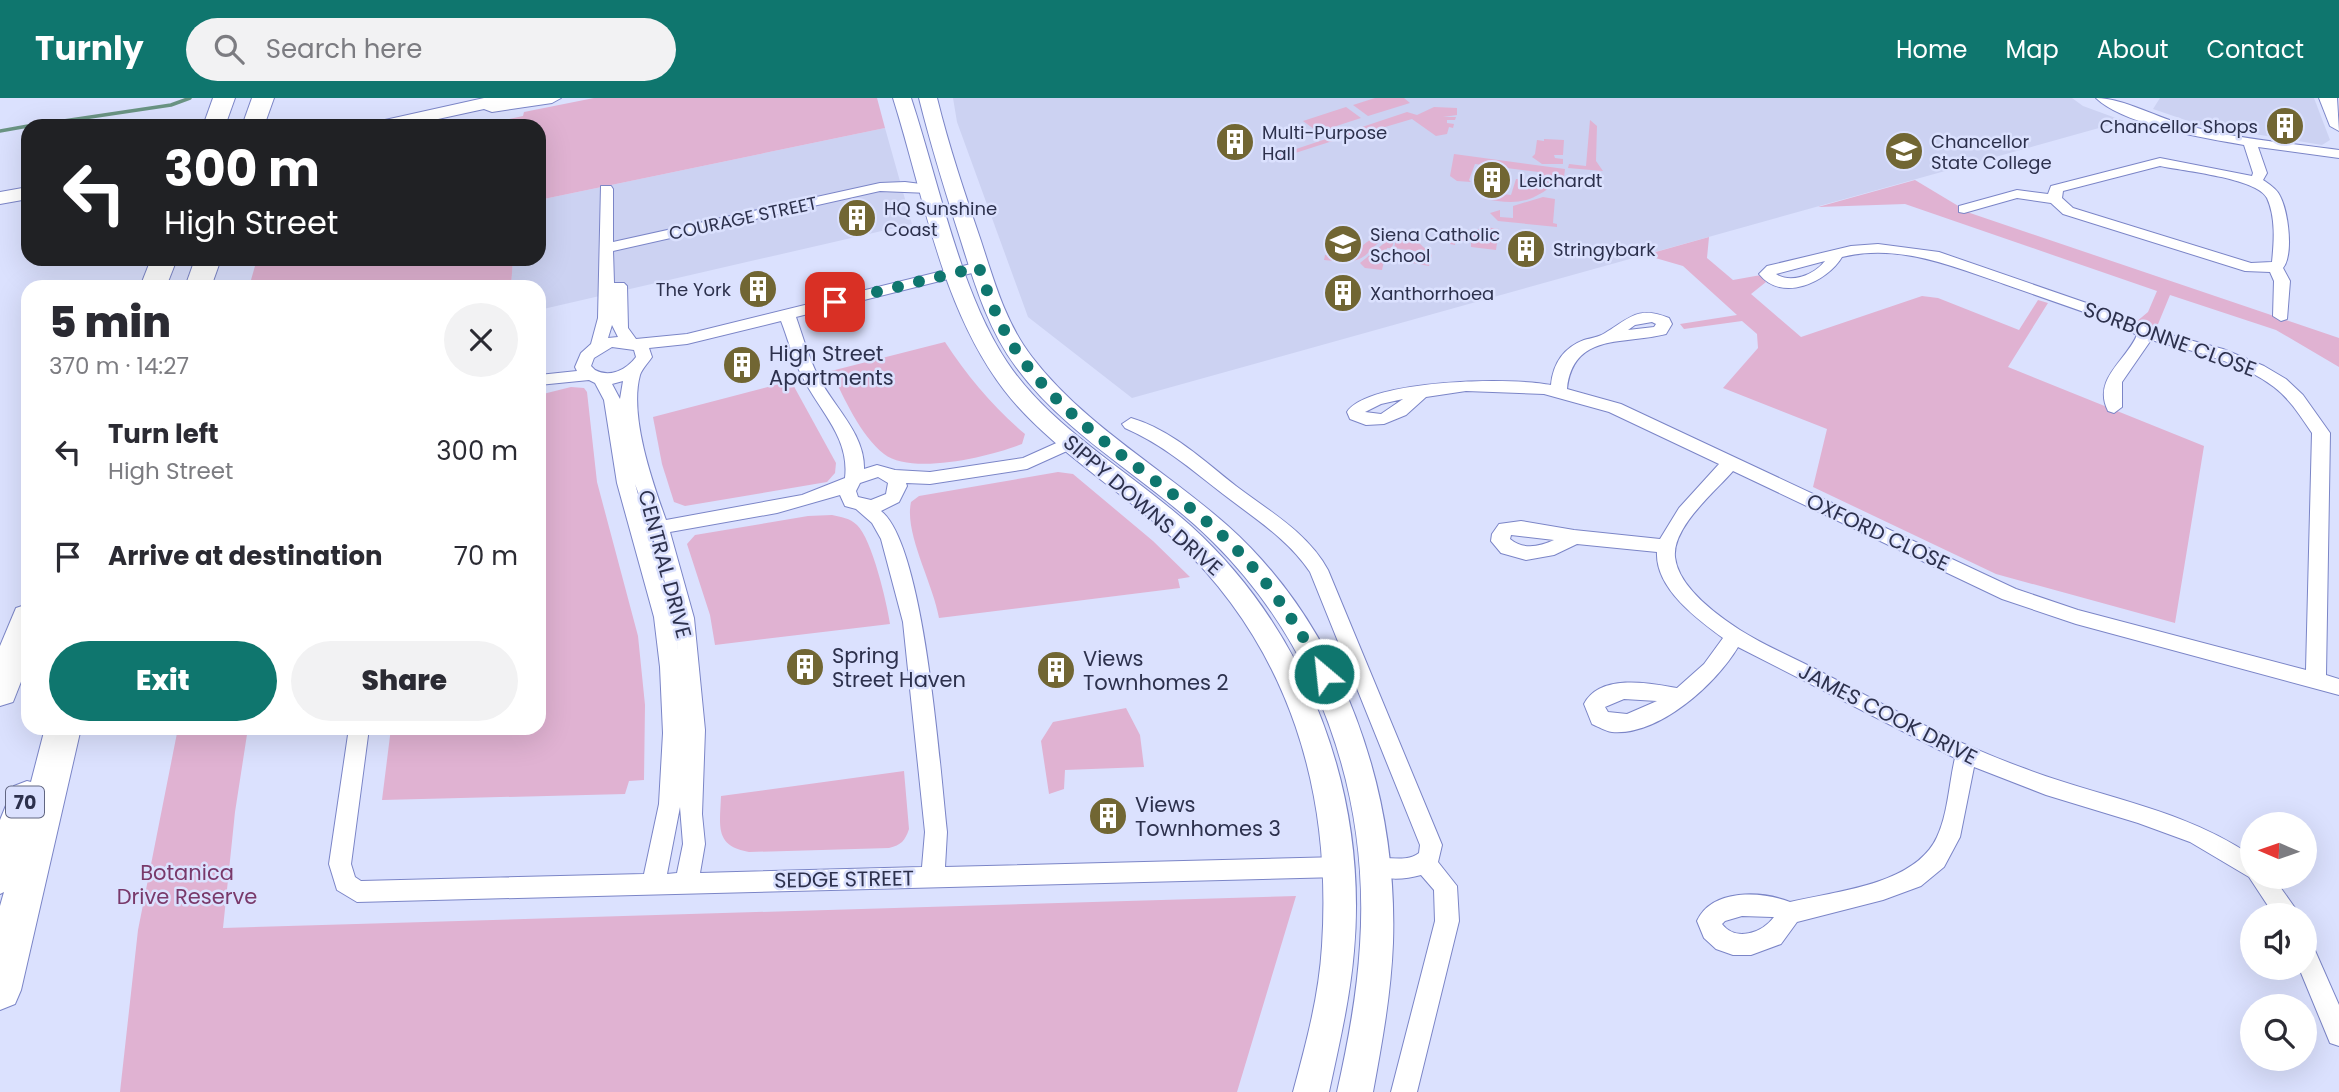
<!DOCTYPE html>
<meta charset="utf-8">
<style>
:root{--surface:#fff;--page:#f2f2f3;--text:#2b2b33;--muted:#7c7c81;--accent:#0f766e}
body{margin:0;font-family:Poppins,sans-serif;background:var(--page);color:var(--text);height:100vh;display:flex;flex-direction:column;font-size:26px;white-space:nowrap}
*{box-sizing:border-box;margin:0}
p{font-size:23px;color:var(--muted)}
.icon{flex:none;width:38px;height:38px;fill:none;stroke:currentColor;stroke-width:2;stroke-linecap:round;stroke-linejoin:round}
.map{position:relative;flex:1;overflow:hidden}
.drawer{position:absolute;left:21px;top:182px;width:525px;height:455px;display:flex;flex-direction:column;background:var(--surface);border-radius:21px;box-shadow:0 7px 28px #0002}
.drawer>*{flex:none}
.top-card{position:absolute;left:21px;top:21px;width:525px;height:147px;border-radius:21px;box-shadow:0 7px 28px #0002;background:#202124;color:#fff;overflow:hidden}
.needle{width:46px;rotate:272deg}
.fabs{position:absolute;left:2240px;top:714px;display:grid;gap:14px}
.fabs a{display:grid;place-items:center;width:77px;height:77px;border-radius:50%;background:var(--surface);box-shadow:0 7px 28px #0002;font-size:35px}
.pin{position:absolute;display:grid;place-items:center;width:60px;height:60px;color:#fff;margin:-30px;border-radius:14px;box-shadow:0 4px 10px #0006}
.me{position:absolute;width:77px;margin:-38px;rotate:332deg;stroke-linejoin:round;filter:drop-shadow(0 0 5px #0008)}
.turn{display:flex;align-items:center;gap:24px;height:147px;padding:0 28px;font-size:32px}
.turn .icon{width:91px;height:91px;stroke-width:2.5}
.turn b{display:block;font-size:49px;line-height:60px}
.round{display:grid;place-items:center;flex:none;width:74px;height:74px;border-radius:37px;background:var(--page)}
.summary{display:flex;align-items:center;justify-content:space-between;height:119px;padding:0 28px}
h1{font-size:42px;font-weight:800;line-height:52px}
.cta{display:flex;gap:14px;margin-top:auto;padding:14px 28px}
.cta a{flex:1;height:80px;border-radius:42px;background:var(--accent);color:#fff;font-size:28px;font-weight:800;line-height:80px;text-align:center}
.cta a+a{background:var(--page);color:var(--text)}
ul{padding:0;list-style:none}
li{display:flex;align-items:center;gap:21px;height:105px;padding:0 28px}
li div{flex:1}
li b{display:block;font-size:26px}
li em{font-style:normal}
header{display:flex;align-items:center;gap:42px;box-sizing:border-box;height:98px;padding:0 35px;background:var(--accent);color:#fff}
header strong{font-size:33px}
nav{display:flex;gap:38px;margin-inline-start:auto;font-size:24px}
.search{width:490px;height:63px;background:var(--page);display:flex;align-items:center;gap:18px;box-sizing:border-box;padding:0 24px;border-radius:38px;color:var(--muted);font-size:26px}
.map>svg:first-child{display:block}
.built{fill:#ccd2f2}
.green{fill:#e0b2d2}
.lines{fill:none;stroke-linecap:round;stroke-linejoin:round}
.stream{stroke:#6a9483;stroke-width:3.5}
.street-casing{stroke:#7b85c7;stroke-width:2}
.secondary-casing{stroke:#7b85c7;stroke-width:2}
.highway-casing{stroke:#7b85c7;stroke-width:2}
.street{fill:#fff;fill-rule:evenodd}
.secondary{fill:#fff;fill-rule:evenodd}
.highway{fill:#fff;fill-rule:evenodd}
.route{stroke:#0f766e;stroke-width:12;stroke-dasharray:0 21.6}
.labels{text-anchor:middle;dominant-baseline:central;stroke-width:5;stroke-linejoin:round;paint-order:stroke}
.far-poi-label{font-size:18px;fill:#2d314d;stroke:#dbe1fe;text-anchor:start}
.far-street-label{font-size:18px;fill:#2d314d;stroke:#dbe1fe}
.shield{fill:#dbe1fe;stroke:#616682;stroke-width:2}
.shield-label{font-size:19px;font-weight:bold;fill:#2d314d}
.street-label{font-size:21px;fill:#2d314d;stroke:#dbe1fe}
.poi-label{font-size:21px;fill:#2d314d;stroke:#dbe1fe;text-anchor:start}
.park-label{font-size:21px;fill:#79396a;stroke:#dbe1fe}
</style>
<header>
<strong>Turnly</strong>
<div class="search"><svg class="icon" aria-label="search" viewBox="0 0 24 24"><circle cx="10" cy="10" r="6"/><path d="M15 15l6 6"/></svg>Search here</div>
<nav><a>Home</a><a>Map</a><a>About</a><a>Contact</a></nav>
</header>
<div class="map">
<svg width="2339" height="994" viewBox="0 0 2339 994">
<rect width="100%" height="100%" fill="#dbe1fe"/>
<g class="built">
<polygon points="953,0 2072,0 2083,8 2124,23 1132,300 1028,219 957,24"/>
<polygon points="2160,0 2314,0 2330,42 2322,47 2200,27 2153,11"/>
<polygon points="885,30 912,126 539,212 539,189 511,189 513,161 539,161 539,102"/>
</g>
<g class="green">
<polygon points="594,0 877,0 885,30 539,102 539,28 476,28 523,18 524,14"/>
<polygon points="1375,0 1404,0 1410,5 1368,18 1353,7"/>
<polygon points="1346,9 1361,20 1318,34 1303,23"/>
<polygon points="1434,9 1457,10 1457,17 1443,19 1456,19 1455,22 1447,22 1447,25 1454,26 1453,30 1449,29 1447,36 1436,38 1412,21 1375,32 1373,30 1289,57 1290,59 1282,62 1278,57 1407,14 1417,17"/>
<polygon points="1590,22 1597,28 1596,63 1603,73 1568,70 1569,66 1586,68"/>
<polygon points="1544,41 1564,42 1563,57 1554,57 1555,60 1563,61 1563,66 1542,66 1532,59 1535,56 1537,42 1544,43"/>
<path d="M 1454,56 L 1565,71 L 1563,87 C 1550,87 1547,93 1536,98 C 1520,107 1502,104 1484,101 L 1481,93 L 1511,97 L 1516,81 L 1537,82 L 1539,74 L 1475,66 L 1469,82 L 1471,84 L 1457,83 L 1450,78 Z"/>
<polygon points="1915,82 1970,115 2339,240 2339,269 2276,232 2170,197 2156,231 2136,224 2148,214 2157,193 1905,106 1818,109"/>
<polygon points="1543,99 1555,101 1553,125 1557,126 1557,129 1498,123 1490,115 1500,112 1500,119 1513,120 1513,108"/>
<polygon points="1485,129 1499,131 1496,152 1471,149 1471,144 1456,142 1455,147 1450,146 1450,140"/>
<path d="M 1387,136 L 1393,136 L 1393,139 C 1375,141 1373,155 1359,161 C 1348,166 1335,163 1324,162 L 1325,157 C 1365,162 1356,141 1387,136 Z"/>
<polygon points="1709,139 1707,160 1733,182 1761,177 1766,184 1751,196 1801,239 1922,198 1938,200 2019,232 2038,202 2048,205 2008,269 2204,348 2175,525 1996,476 1813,389 1827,331 1723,290 1758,250 1757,236 1742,223 1684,231 1680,226 1737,217 1683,168 1645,157"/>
<polygon points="1396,141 1419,145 1432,157 1429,168 1413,165 1415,153 1394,150"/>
<polygon points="1388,142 1394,142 1392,150 1387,150 1382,172 1365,170 1360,165"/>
<polygon points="257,161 513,161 511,189 249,189"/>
<path d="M 945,244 C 968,279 993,309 1025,336 L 1022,346 C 992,358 912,378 884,356 C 860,337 844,300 831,273 Z"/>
<polygon points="791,283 836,365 835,375 827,384 685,408 674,404 662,366 653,319"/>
<polygon points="571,289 584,290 587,294 597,384 638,538 645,607 644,682 629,683 625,696 382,702 391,630 539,630 539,297"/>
<path d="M 1058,374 L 1073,376 L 1153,443 L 1190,479 L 1178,481 L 1180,490 L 939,520 C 933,485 904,435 911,404 L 919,398 Z"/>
<path d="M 832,417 C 841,419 850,420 857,427 C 872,441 887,505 890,526 L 715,547 L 710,517 L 687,446 L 695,437 L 808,418 Z"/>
<polygon points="1126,610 1140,637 1144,669 1065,672 1064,691 1049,696 1041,643 1053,624"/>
<polygon points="178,630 248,630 235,714 223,830 1296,798 1237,994 120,994 138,832"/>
<path d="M 904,673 L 909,731 C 905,743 901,747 889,750 L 749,754 C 714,748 720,728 721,698 Z"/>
</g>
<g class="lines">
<g class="stream">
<polyline points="30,28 171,7 190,0"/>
<polyline points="0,33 28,28"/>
</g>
<defs>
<g id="street">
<path d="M 2096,0 C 2124,0 2159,21 2189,28 C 2238,41 2288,45 2339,52 L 2339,60 L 2258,49 L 2267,75 L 2263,82 C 2269,86 2277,91 2280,98 C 2288,113 2294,156 2283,170 L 2290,183 L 2287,221 L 2281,223 L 2273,218 L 2274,183 L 2270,174 L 2245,173 L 2063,116 L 2051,105 L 2017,100 L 1964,115 L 1959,114 L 1959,108 L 2017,92 L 2048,96 L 2051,88 L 2160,60 L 2252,78 L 2253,75 L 2244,47 C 2205,40 2124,27 2096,0 ZM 2160,68 C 2183,73 2257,80 2267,100 C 2276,120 2274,144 2272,164 L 2251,165 L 2073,110 L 2062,100 L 2063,93 Z"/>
<path d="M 905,84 L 929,87 L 936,91 L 929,95 L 880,93 L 613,153 L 614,185 L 624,185 L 627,188 L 628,230 L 636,241 L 687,236 L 979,164 L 987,169 L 984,172 L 796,219 C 803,239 809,261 819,280 C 834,309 865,336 864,371 L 877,367 L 895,372 L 930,374 L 1023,360 L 1072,338 L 1081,344 L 1078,348 L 1027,371 L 930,386 L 906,385 L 907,388 L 899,404 L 881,413 C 925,447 940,673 947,734 L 945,769 L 1340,759 L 1348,762 L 1351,769 L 1348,776 L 1340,779 L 357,804 L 337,792 L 329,766 L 349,630 L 369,630 L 351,766 L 355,779 L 361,783 L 644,776 L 659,706 L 663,635 L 660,569 L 654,519 L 617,385 L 604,302 L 595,285 L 589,282 L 539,287 L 539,277 L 577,273 L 575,269 L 581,255 L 591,246 L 598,220 L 601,88 L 611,88 L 613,91 L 613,144 L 880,85 ZM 781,223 C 788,241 793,261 802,278 C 819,313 850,339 845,380 L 802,397 L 666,422 C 652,383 629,317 640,277 C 642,271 648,265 652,259 L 649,250 L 687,246 ZM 612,227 L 618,239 L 608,240 ZM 612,249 L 634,252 L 636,259 C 626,272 610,280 595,272 L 591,268 L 594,260 ZM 623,283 L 620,301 L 612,286 ZM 878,379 L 888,385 L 886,396 L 871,402 L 858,399 L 856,393 L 860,385 ZM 635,386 L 650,426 L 647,427 ZM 840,397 L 845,408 L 856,411 L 872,425 L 881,441 L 903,524 L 925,734 L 922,769 L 700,775 L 705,746 L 702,716 L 705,632 L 694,520 L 670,434 L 777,415 ZM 651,439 L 653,439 L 674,520 L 679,560 L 674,519 ZM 680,709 L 683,746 L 677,775 L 667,776 Z"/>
<path d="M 1878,146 L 1939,154 L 2127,219 L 2152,232 L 2223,251 L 2264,268 L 2286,281 L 2303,297 L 2330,335 L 2326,577 L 2339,581 L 2339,597 L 2076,526 L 2002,501 L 1733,373 C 1715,394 1672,429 1675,459 C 1678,489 1717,517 1740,532 C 1767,549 1797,561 1825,576 C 1890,610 1956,646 2026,671 C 2102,700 2184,711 2252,758 L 2252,779 L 2273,779 L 2300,817 L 2274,817 L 2249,779 L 2190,744 L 2138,725 L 2046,697 L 1974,669 L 1960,739 L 1944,769 L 1921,788 L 1883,802 L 1797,824 L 1781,846 L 1751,857 L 1733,857 L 1716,851 L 1704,840 L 1697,823 C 1712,790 1762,793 1790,804 C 1836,793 1915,787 1937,739 C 1948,716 1949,685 1955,660 L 1738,549 C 1716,586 1659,638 1612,634 C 1605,633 1599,629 1592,626 L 1584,606 C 1600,575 1650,585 1677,590 L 1704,566 L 1723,540 C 1697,521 1655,490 1657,454 L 1577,446 L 1554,457 L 1526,462 L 1501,455 L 1491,443 L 1492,436 L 1499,426 L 1521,423 L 1574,432 L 1660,441 L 1679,410 L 1719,366 L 1609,314 L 1544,296 L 1466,293 L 1426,299 L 1406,317 L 1384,326 L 1366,327 L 1350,321 L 1347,314 C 1369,281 1513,279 1551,287 C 1553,266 1563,250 1584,242 C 1591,240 1599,239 1605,235 C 1629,221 1637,207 1669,220 L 1672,226 L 1666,236 C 1624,247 1573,234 1567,291 L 1621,306 L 2016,491 L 2078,512 L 2306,572 L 2312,335 C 2301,319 2290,301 2274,289 C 2240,263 2192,253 2151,242 L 2122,284 L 2122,309 L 2114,315 L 2108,313 C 2092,281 2126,263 2137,237 L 2115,225 C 2078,212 2041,199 2004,186 C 1952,168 1898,145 1842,159 C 1827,184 1782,205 1759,176 L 1767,168 L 1851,148 ZM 1825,163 C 1814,177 1791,186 1776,176 ZM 1652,224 L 1656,226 L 1654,229 L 1628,232 L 1635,227 ZM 1403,301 L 1381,316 L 1365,314 L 1381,306 ZM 1511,437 L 1554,442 C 1539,449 1523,452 1510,441 ZM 1624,601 L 1657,603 L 1627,616 L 1608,614 L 1605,609 ZM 1742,818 L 1772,819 L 1774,819 C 1762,835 1736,844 1722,826 L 1725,823 Z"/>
<path d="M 1131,320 C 1172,332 1204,363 1236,388 C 1269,413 1308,435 1328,472 L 1442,747 L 1438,764 L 1457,788 L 1459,823 L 1417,994 L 1391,994 L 1435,823 L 1434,792 L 1421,777 C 1404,782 1384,782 1368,776 L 1365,769 L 1368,762 C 1384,756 1405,766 1419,755 L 1420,747 L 1310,474 C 1288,441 1254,420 1223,396 C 1191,371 1162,346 1125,330 L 1122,326 Z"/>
<polygon points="2305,845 2313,848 2339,907 2339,948 2330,945 2299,870 2305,870"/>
</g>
<g id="secondary">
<polygon points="484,0 561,0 552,5 492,14 484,11 406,28 373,28 376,24"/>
<path d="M 893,0 L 911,0 C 938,81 960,194 1007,264 C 1051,330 1132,375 1191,428 C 1308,534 1368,696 1354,853 C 1350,901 1339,947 1329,994 L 1293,994 C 1306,946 1319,898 1322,848 C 1332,694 1290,551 1176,443 C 1123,394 1047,348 1004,292 C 941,209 924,98 893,0 Z"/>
<path d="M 919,0 L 937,0 C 949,49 965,96 981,143 C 994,183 1006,226 1032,259 C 1085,328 1164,371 1228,428 C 1343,531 1398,694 1393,845 C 1391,896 1382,945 1373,994 L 1337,994 C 1348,945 1357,897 1360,847 C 1370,699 1319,549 1213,444 C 1151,382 1069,341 1016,269 C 988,231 975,187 961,143 C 946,96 931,48 919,0 Z"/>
<polygon points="2319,0 2337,0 2339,33 2330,28"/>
<polygon points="28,89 28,101 0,106 0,94"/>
</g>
<g id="highway">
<polygon points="213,0 235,0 225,28 203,28"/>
<polygon points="252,0 274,0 264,28 242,28"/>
<polygon points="151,161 177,161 166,189 140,189"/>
<polygon points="195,161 221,161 211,189 185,189"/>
<polygon points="28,506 28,566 13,604 0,608 0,548 16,510"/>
<polygon points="45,630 81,630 21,892 15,906 0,912 0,808 4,794 0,796 0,722 14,688 27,683 31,684"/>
</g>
</defs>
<use href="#street" class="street-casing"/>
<use href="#secondary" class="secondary-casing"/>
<use href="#highway" class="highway-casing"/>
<use href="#street" class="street"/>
<use href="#secondary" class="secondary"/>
<use href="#highway" class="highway"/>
</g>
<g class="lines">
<path class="route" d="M 835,204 L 979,169 C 990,204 1003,236 1025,265 C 1077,334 1157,378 1221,436 C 1264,476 1297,525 1324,576"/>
</g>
<defs>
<symbol id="building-disc" viewBox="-11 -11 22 22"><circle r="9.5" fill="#716633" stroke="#dbe1fe"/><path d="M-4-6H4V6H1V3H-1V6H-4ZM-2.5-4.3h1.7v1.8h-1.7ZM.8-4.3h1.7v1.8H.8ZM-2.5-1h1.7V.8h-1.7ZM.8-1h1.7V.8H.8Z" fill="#fff"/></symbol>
<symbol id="school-disc" viewBox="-11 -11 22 22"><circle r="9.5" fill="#716633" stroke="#dbe1fe"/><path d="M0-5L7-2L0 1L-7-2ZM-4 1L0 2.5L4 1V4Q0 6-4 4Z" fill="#fff"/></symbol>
</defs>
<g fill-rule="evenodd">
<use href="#building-disc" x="2263" y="6" width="44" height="44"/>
<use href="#building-disc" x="1213" y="22" width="44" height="44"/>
<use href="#school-disc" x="1882" y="31" width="44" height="44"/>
<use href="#building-disc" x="1470" y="60" width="44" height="44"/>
<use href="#building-disc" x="835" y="98" width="44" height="44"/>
<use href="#school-disc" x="1321" y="124" width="44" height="44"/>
<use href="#building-disc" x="1504" y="129" width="44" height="44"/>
<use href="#building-disc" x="736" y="169" width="44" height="44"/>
<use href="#building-disc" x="1321" y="173" width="44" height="44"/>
<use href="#building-disc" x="720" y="245" width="44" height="44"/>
<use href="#building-disc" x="783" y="547" width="44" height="44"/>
<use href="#building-disc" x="1034" y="550" width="44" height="44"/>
<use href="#building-disc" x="1086" y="696" width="44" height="44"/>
</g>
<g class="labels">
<g class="far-poi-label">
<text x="2258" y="28" text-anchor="end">Chancellor Shops</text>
<text x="1262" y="34">Multi-Purpose<tspan x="1262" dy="21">Hall</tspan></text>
<text x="1931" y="43">Chancellor<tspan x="1931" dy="21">State College</tspan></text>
<text x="1519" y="82">Leichardt</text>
<text x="884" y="110">HQ Sunshine<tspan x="884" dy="21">Coast</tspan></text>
<text x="1370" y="136">Siena Catholic<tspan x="1370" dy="21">School</tspan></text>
<text x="1553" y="151">Stringybark</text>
<text x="731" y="191" text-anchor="end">The York</text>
<text x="1370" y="195">Xanthorrhoea</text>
</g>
<g class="far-street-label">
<text transform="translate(743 120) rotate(-12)">COURAGE STREET</text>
</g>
<rect class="shield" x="6" y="688.5" width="38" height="31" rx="5"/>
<g class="shield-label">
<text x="25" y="704">70</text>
</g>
<g class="street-label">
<text transform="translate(2170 241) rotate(20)">SORBONNE CLOSE</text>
<text transform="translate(1143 407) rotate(41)">SIPPY DOWNS DRIVE</text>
<text transform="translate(1878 434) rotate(25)">OXFORD CLOSE</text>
<text transform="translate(665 466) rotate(75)">CENTRAL DRIVE</text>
<text transform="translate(1888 616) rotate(27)">JAMES COOK DRIVE</text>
<text transform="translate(844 781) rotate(-1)">SEDGE STREET</text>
</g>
<g class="poi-label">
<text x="769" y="255">High Street<tspan x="769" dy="24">Apartments</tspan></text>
<text x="832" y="557">Spring<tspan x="832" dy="24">Street Haven</tspan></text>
<text x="1083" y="560">Views<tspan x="1083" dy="24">Townhomes 2</tspan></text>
<text x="1135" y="706">Views<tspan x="1135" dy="24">Townhomes 3</tspan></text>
</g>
<g class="park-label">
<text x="187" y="774">Botanica<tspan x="187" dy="24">Drive Reserve</tspan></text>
</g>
</g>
</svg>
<div class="fabs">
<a><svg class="needle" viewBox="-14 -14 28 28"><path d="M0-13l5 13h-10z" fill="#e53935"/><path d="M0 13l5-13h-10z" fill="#7c7c81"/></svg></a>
<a><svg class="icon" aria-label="sound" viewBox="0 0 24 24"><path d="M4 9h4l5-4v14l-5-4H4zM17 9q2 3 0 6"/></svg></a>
<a><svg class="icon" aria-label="search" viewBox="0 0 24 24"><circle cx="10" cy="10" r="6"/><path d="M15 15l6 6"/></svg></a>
</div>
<div class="pin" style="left:835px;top:204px;background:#d93025"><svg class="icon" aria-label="arrive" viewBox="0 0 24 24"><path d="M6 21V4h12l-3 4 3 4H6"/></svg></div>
<svg class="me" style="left:1324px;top:576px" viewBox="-20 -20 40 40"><circle r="17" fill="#0f766e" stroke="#fff" stroke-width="3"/><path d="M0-11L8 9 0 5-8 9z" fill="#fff"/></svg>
<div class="top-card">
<div class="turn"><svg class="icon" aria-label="left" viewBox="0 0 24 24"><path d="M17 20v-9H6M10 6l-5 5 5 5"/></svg><div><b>300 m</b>High Street</div></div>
</div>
<section class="drawer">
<div class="summary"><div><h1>5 min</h1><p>370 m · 14:27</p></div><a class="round"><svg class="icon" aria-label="close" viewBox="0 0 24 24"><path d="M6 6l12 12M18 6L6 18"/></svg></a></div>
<ul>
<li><svg class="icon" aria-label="left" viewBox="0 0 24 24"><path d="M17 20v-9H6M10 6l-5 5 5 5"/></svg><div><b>Turn left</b><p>High Street</p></div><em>300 m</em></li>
<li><svg class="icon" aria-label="arrive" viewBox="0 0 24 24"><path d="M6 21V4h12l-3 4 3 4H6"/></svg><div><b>Arrive at destination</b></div><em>70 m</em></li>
</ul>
<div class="cta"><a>Exit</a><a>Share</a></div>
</section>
</div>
